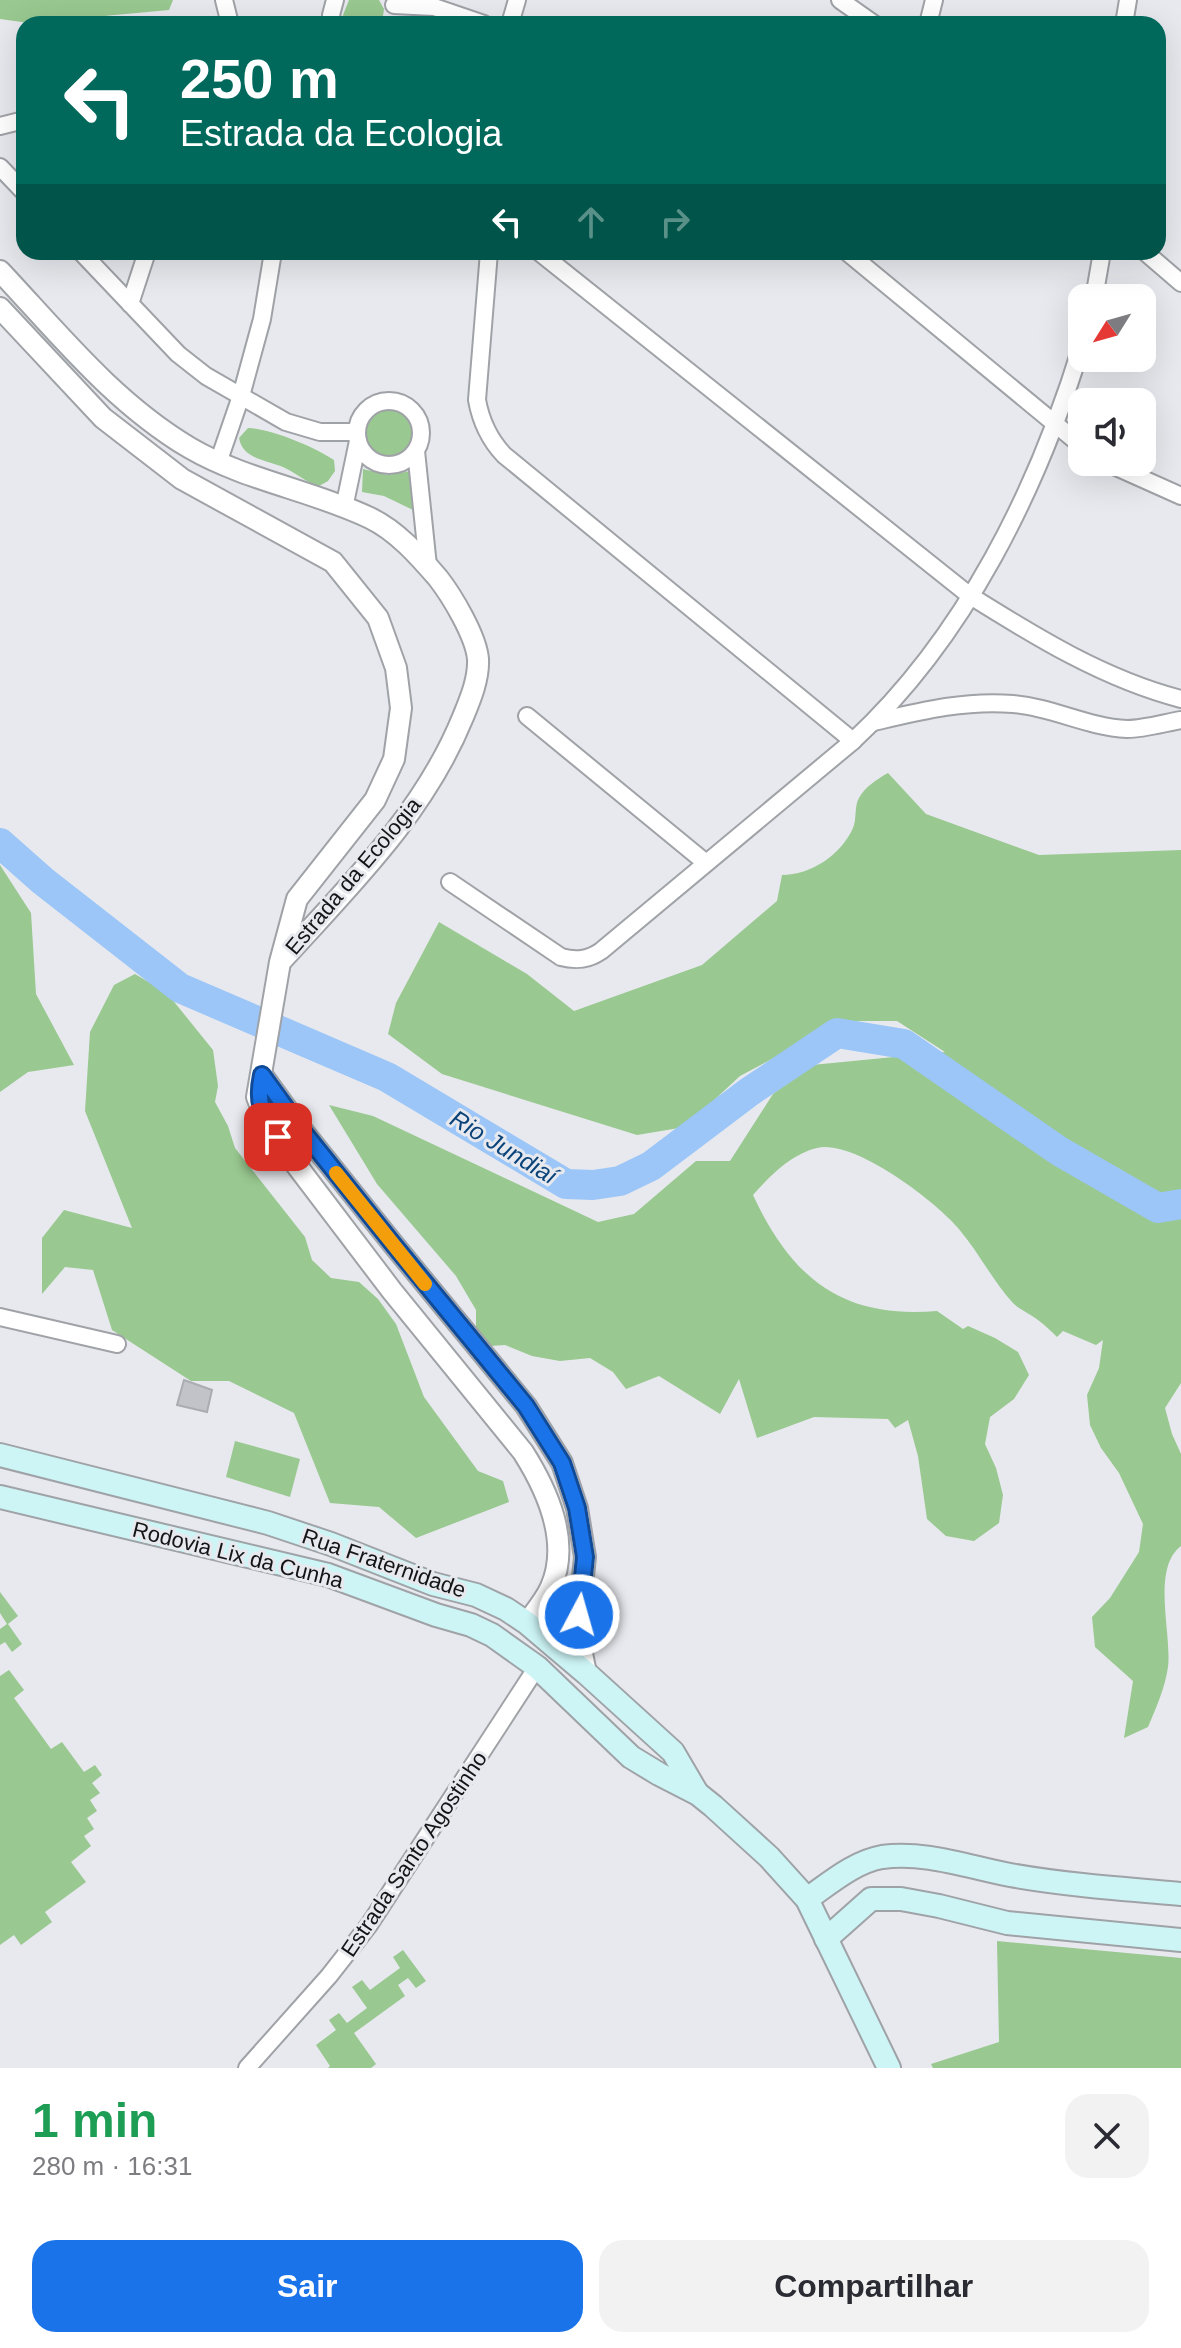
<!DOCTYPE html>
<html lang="pt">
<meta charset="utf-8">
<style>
:root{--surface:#fff;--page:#f2f2f3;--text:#2b2b33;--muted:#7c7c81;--accent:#1a73e8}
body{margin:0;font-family:Helvetica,sans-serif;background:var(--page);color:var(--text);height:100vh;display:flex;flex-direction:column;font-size:30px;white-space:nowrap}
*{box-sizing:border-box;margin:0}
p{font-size:26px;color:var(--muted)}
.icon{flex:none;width:44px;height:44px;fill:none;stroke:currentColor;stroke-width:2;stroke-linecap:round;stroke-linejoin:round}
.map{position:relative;height:2068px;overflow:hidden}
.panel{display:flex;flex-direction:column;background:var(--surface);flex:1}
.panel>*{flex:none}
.banner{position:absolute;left:16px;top:16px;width:1150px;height:244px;border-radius:24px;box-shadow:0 8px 32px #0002;background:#00695c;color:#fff;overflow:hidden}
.needle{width:52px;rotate:233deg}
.buttons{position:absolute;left:1068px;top:284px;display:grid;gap:16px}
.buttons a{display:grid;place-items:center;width:88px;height:88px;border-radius:16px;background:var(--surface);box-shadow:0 8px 32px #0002;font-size:40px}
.pin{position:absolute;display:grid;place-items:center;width:68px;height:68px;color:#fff;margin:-34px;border-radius:16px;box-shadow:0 4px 12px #0006}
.me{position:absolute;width:88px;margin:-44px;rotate:6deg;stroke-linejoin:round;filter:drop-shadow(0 0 6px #0008)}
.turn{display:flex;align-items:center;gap:28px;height:168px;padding:0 32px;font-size:36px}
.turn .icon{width:104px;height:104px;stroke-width:2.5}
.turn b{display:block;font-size:56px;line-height:68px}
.lanes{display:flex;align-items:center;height:76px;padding:0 32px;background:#0003;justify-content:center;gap:40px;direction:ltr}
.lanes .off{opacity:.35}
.round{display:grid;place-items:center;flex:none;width:84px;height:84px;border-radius:24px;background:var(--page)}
.summary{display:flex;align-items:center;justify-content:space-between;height:136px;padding:0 32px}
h1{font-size:48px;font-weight:800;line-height:60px;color:#1e9e55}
.button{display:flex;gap:16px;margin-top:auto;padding:16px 32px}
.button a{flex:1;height:92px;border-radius:24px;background:var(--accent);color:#fff;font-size:32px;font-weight:800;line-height:92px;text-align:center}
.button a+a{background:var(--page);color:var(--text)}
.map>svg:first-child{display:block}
.green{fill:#99c890}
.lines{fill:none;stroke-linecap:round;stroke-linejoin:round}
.river{stroke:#9bc6f7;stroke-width:30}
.building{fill:#c1c3c8;stroke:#aaacb1;stroke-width:2}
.minor-casing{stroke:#9fa2a6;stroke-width:20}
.tertiary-casing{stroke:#9fa2a6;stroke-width:24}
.secondary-casing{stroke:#9fa2a6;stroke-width:26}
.minor{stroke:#fff;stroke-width:16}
.tertiary{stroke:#fff;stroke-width:20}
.secondary{stroke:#cdf5f6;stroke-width:22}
.route-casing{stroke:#114b97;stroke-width:20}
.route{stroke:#1a73e8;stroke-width:14}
.slow{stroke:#f59e0b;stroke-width:14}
.labels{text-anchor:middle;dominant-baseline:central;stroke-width:6;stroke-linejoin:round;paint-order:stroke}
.street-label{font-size:22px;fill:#141516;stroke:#e7e9ee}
.water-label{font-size:24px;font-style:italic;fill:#0a437a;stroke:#e7e9ee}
</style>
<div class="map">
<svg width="1181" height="2068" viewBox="0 0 1181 2068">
<rect width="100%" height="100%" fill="#e7e9ee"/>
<g class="green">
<polygon points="0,0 173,0 169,10 29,23 0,19"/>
<polygon points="349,0 379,0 384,9 382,24 346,24 343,15"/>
<circle cx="389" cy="432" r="24"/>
<path d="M 248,428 C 270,428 315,447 334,460 L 335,471 L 328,481 L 319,486 C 306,482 297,474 285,468 C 268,460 243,460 239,438 Z"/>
<polygon points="363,469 388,475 411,471 413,510 384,496 362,492"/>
<path d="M 888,773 L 926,814 L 1039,855 L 1181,850 L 1181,1383 L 1165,1408 L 1172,1434 L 1181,1454 L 1181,1546 C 1151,1569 1172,1633 1168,1667 C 1165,1688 1156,1708 1148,1727 L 1124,1738 L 1133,1681 L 1095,1647 L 1092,1617 L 1110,1598 L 1139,1552 L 1143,1524 L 1119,1473 L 1101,1448 L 1090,1425 L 1087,1395 L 1099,1368 L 1103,1340 L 1096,1345 L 1063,1331 L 1057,1337 C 1051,1331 1045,1325 1038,1320 C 1031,1314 1020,1310 1013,1303 C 992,1280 978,1251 958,1228 C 935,1201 854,1139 817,1148 C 791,1154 769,1177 753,1195 C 792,1279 843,1319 937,1311 L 963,1329 L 968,1326 L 995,1338 L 1018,1352 L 1029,1375 L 1014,1399 L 990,1417 L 985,1444 L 996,1468 L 1003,1495 L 999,1523 L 974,1541 L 946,1536 L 927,1519 L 918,1456 L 908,1420 L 895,1428 L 888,1419 L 814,1417 L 757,1438 L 739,1379 L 720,1414 L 659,1376 L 626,1389 L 613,1372 L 590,1358 L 560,1361 L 532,1356 L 505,1345 L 476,1347 L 476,1310 L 456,1276 L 377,1184 L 329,1105 L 373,1116 L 598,1222 L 634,1214 L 696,1161 L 730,1161 L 773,1094 L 812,1065 L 945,1052 L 897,1021 L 843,1021 L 740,1076 L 685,1127 L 637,1135 L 442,1074 L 388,1034 L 396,1003 L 439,922 L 527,974 L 574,1011 L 702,965 L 777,901 L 782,875 C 811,875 841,855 853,828 C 857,819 854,806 859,798 C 865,787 877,779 888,773 Z"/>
<polygon points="0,865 31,913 36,994 74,1065 28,1072 0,1092"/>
<polygon points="135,974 167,993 213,1050 218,1086 215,1102 228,1126 235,1148 305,1237 312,1260 331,1278 359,1282 378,1299 396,1324 424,1397 478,1471 503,1481 509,1502 416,1538 379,1507 330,1503 294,1413 229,1381 191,1381 112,1330 93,1270 65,1267 42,1294 42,1238 64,1210 132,1228 85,1111 90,1032 114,985"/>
<polygon points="235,1441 300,1459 290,1497 226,1477"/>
<polygon points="0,1592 18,1616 8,1624 22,1644 12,1652 5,1642 0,1645 0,1629 7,1624 0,1613"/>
<polygon points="9,1670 24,1690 14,1698 51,1749 62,1742 84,1772 95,1765 102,1775 92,1783 100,1793 90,1800 97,1811 87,1818 94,1829 84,1836 91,1846 71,1862 86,1882 45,1912 52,1922 21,1945 14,1935 0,1945 0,1676"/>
<polygon points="997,1941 1181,1958 1181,2068 933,2068 931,2064 999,2042"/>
<polygon points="403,1950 426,1981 416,1988 408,1978 398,1985 405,1996 354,2033 376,2064 371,2068 328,2068 330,2066 316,2045 336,2030 329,2020 339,2013 347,2023 367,2008 352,1987 362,1980 370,1990 400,1968 393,1957"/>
</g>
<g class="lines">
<polyline class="river" points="0,843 43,881 180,988 387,1077 566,1184 593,1185 620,1181 651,1166 749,1092 837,1033 904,1044 1059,1151 1158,1208 1181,1204"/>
</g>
<polygon class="building" points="184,1380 212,1390 207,1412 177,1405"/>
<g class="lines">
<defs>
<g id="minor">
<polyline points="224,0 230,24"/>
<polyline points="840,0 874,24"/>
<polyline points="394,5 434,7 484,24"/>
<polyline points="333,24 331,15 335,0"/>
<polyline points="510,24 517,0"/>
<polyline points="928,24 934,0"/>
<polyline points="1124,24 1128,0"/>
<polyline points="0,126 24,120"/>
<polyline points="0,167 24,192"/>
<polyline points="81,252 178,354 206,376 286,422 320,432 356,432"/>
<path d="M 489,252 L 477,400 C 481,422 489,439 504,455 L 853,741"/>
<path d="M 539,252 L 969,595 C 1036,637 1104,679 1181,699"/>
<polyline points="847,252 1082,446"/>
<polyline points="1145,252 1181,283"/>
<polyline points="1094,298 1102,252"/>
<polyline points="130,304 147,252"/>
<circle cx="389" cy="433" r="32"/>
<polyline points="416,451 428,566"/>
<polyline points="1105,462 1181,496"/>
<polyline points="218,463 241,396 262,319 273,252"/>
<polyline points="344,508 358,441"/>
<polyline points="527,716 706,863"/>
<path d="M 874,722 C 921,711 965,700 1013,704 C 1052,707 1087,727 1127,729 C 1144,729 1164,723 1181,720"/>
<path d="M 450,882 L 561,957 C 576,961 588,960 601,951 L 853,741 C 965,637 1038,489 1082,344"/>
<polyline points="0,1317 117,1344"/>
<polyline points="247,2068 329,1976 369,1925 537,1667"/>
</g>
<g id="tertiary">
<path d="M 0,271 C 59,334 114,403 190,448 C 247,481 312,490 370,518 C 397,531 419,556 438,578 C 452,596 476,636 478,659 C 479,679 470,700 463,717 C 424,813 351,884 283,959"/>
<path d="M 0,308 L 103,418 L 182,479 L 333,562 L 378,618 L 396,668 L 401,708 L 394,759 L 375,800 L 297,899 L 280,962 L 257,1097 L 266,1120 L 291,1158 L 392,1291 L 523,1452 C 547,1490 571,1541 551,1587 C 546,1599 535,1612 527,1623"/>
<polyline points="262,1075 301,1129 393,1244 526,1406 562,1463 577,1508 585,1557 579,1615 580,1644 586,1673"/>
</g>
<g id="secondary">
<polyline points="0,1455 268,1523 331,1544 433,1584 476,1595 506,1609 527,1623 586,1673 673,1752 697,1793"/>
<polyline points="0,1497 328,1575 436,1615 471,1625 492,1635 537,1667 631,1757 659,1774 698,1794 713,1806 769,1857 807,1899 889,2068"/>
<path d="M 807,1899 C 830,1883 854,1862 882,1857 C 925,1851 968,1867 1010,1875 C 1066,1885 1124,1889 1181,1894"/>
<polyline points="826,1939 871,1899 901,1899 939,1906 1007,1923 1181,1940"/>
</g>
</defs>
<use href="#minor" class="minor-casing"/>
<use href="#tertiary" class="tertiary-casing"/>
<use href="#secondary" class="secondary-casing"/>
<use href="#minor" class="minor"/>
<use href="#tertiary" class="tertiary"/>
<use href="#secondary" class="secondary"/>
</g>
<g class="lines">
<defs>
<path id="route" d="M 278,1137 C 262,1113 256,1103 262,1075 L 301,1129 L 393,1244 L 526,1406 L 562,1463 L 577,1508 L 585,1557 L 579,1615"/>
</defs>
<use href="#route" class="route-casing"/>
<use href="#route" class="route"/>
<polyline class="slow" points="336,1173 425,1284"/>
</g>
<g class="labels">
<g class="street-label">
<text transform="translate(353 876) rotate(-50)">Estrada da Ecologia</text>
<text transform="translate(238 1555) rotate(14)">Rodovia Lix da Cunha</text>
<text transform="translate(384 1563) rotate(19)">Rua Fraternidade</text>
<text transform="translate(414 1854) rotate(-56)">Estrada Santo Agostinho</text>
</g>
<g class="water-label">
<text transform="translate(504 1147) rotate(31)">Rio Jundiaí</text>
</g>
</g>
</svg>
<div class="buttons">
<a><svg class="needle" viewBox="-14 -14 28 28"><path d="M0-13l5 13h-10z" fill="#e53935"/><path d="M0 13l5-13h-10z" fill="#7c7c81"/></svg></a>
<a><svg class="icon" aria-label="sound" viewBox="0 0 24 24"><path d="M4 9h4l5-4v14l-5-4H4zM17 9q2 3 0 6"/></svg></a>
</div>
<div class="pin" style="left:278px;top:1137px;background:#d93025"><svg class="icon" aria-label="arrive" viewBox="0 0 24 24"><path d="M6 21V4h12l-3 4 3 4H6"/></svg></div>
<svg class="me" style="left:579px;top:1615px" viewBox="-20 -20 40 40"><circle r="17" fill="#1a73e8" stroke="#fff" stroke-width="3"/><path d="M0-11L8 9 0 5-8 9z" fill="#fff"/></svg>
<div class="banner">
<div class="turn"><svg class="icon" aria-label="left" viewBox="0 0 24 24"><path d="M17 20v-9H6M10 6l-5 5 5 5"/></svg><div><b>250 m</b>Estrada da Ecologia</div></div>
<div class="lanes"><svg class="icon" aria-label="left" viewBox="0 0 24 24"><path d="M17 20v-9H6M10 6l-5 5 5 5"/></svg><svg class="icon off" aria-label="ahead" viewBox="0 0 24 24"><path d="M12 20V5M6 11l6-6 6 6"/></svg><svg class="icon off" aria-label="right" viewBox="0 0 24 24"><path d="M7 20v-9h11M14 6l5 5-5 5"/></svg></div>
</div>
</div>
<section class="panel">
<div class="summary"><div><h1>1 min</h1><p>280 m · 16:31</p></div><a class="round"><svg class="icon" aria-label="close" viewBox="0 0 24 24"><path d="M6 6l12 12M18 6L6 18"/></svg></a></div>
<div class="button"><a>Sair</a><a>Compartilhar</a></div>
</section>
